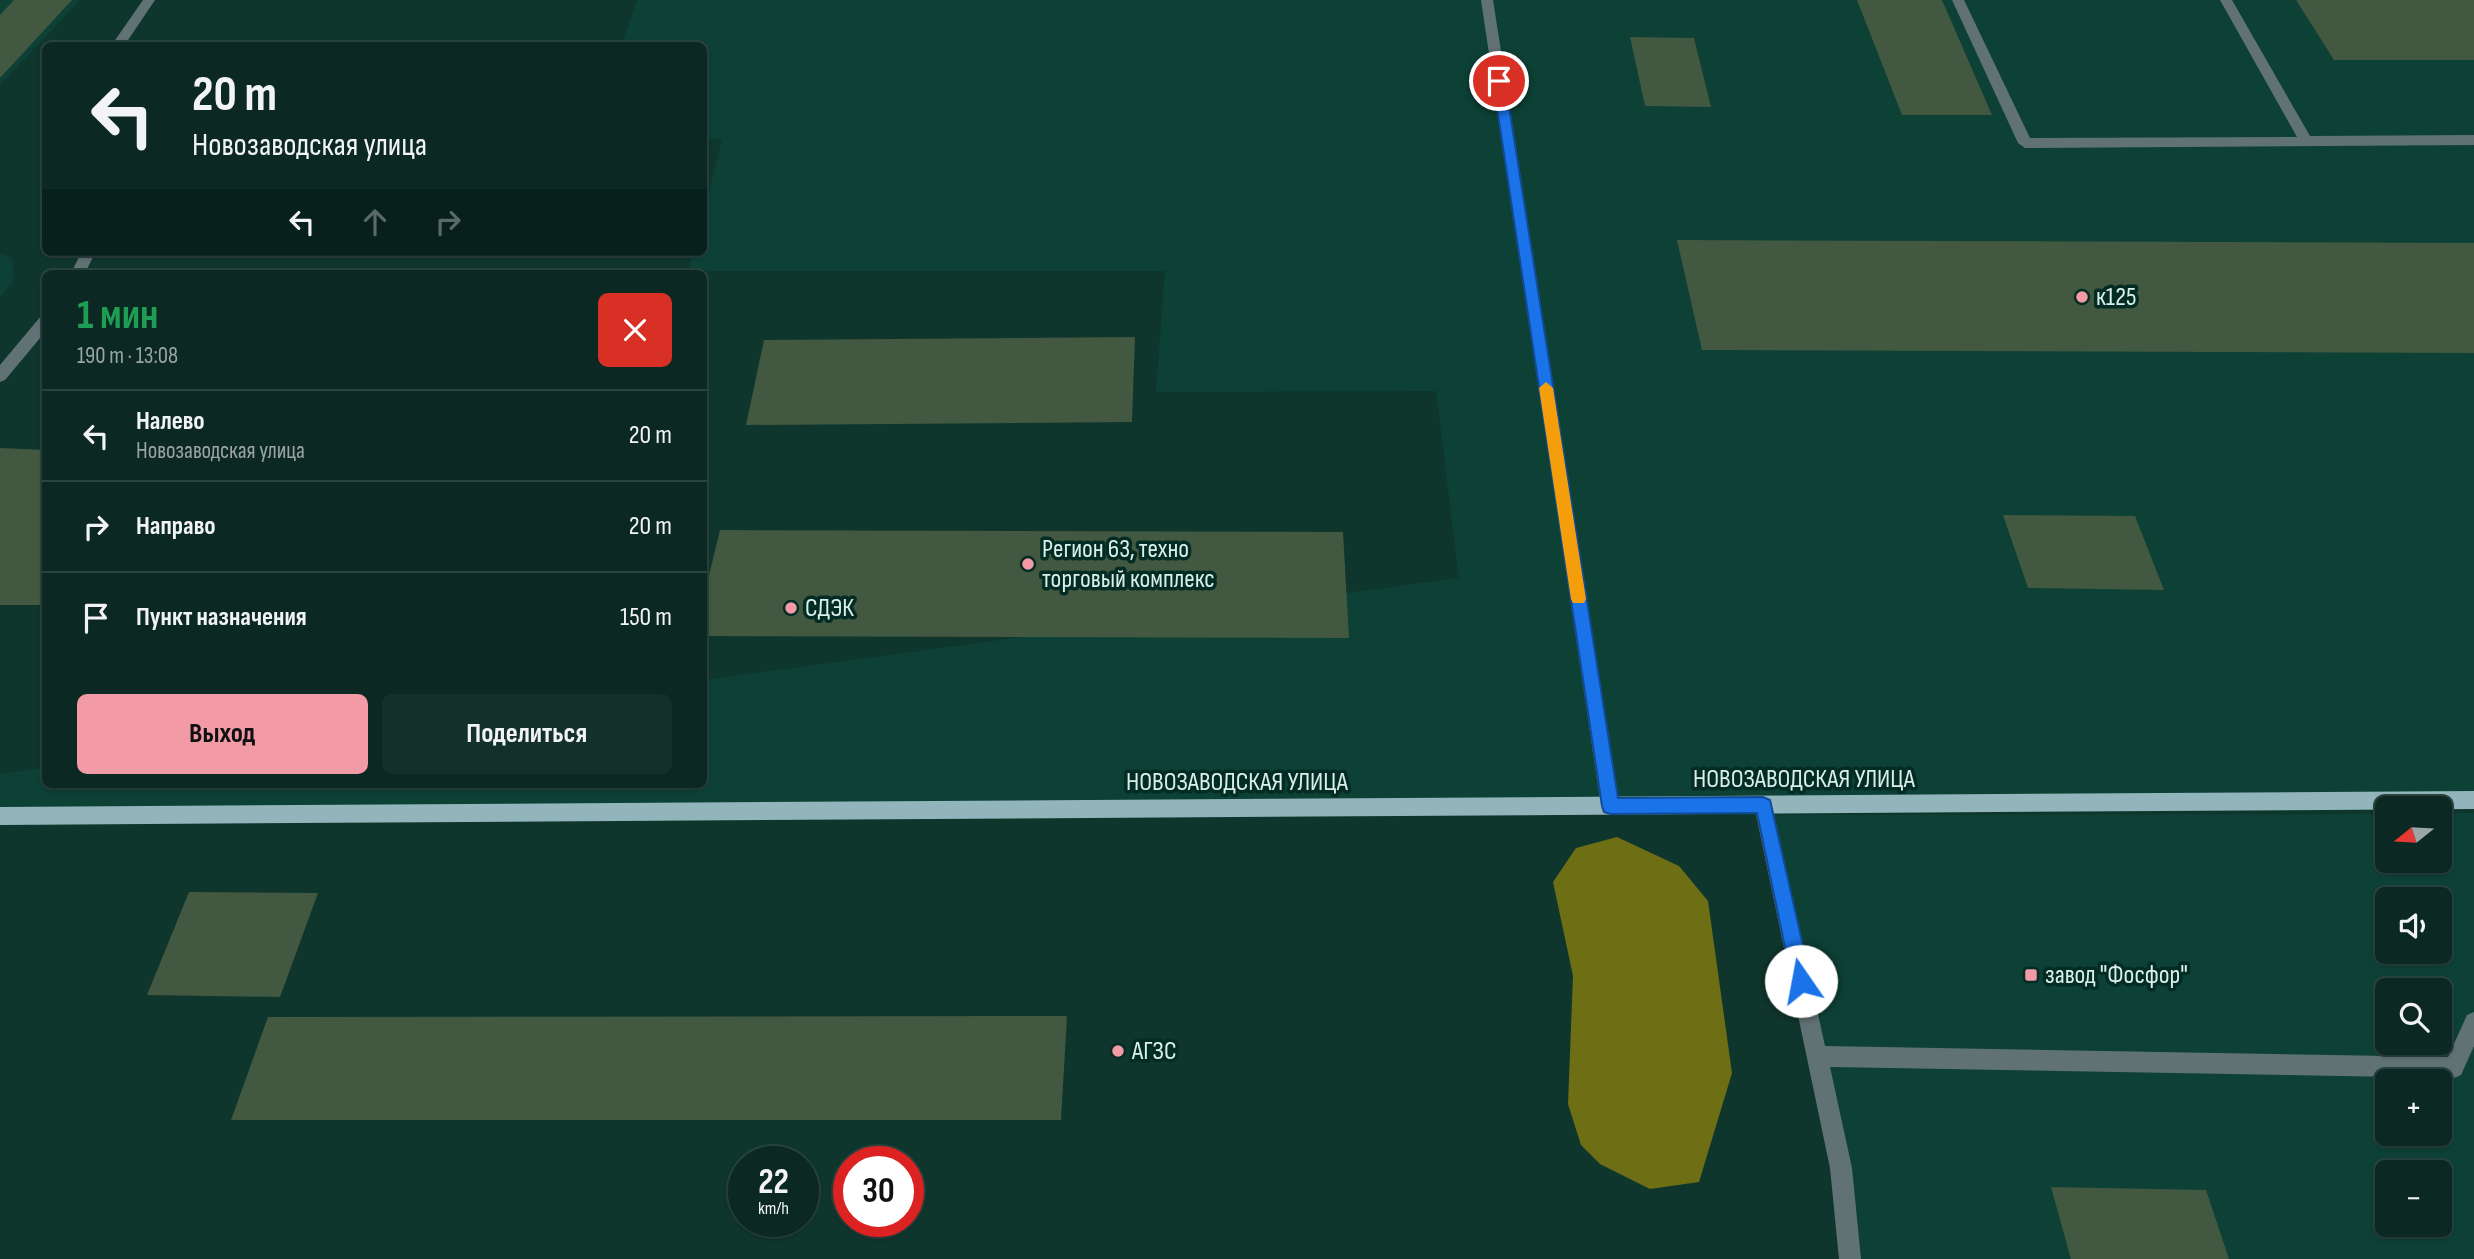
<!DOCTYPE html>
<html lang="ru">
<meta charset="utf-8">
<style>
:root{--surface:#0b2822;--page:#14302a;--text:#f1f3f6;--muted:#9aa6a5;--line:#2b4440;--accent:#f39aa7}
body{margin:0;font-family:"Sofia Sans Condensed",sans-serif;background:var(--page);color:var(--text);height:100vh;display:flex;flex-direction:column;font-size:26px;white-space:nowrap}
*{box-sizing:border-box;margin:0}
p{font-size:23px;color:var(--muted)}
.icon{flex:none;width:38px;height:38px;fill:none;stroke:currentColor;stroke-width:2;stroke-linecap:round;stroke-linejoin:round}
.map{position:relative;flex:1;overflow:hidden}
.panel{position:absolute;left:42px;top:270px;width:665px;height:518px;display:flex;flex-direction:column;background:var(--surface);border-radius:10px;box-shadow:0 2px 5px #0004,0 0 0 2px var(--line)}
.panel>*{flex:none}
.hud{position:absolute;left:42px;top:42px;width:665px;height:214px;border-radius:10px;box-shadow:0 2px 5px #0004,0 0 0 2px var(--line);background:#0b2822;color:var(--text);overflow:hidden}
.needle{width:46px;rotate:252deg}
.controls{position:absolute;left:2375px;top:796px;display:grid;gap:14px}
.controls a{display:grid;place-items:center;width:77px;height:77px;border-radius:10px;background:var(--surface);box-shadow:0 2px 5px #0004,0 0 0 2px var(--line);font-size:35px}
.speed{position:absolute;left:728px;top:1146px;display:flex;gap:14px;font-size:35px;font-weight:700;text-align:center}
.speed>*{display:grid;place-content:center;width:91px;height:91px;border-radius:50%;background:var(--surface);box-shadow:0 2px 5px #0004,0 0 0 2px var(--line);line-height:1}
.speed small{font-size:18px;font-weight:400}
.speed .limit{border:10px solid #d22;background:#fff;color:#111}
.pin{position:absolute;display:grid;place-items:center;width:60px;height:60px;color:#fff;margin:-30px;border:4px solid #fff;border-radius:50%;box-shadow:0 2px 7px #0007}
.me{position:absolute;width:77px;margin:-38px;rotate:348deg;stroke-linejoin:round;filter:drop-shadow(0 0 5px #0008)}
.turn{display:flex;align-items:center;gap:24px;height:147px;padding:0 35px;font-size:32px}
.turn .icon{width:91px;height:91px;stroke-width:2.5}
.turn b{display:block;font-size:49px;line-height:60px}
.lanes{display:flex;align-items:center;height:66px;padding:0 35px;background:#0003;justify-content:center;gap:35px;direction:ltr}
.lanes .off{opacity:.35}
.round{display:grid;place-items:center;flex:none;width:74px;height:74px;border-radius:10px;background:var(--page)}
.overview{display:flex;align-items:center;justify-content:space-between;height:119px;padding:0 35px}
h1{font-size:42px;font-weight:700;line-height:52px;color:#1e9e55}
.primary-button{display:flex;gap:14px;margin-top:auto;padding:14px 35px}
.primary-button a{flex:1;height:80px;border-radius:10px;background:var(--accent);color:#111;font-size:28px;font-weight:700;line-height:80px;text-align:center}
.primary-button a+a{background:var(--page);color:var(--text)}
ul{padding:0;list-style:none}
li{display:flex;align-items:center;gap:21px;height:91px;padding:0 35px;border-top:2px solid var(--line)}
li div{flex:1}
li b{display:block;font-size:26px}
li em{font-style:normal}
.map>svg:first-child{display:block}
.built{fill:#0d4136;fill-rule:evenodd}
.forest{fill:#6e6e15}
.building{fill:#425840}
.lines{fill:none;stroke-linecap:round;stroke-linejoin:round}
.minor{fill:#617275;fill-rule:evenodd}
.major{fill:#91b5bb;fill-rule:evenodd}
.route{fill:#1a73e8;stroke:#114b97;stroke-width:2}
.slow{fill:#f59e0b}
.poi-dot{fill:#f39aa7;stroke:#032c24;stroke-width:2.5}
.labels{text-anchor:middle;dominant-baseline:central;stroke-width:7;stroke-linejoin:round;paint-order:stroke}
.poi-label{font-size:26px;fill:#daefe9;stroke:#032c24;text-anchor:start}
.street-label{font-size:26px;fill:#daefe9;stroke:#032c24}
</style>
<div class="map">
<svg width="2474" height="1259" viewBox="0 0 2474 1259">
<rect width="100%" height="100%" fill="#0f362d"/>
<g class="built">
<polygon points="0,0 80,0 0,85"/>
<polygon points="637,0 2474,0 2474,800 0,816 0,774 45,768 46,784 704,784 704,680 1459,578 1436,391 1156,392 1165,271 688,271 693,252 704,252 704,213 722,140 704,138 704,46 622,45"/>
<polygon points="0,254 12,258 14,280 0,297"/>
<path d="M 2440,813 L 2474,813 L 2474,1259 L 1857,1259 L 1772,815 L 2387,814 L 2387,861 L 2440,861 ZM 2387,900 L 2440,900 L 2440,952 L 2387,952 ZM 2387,990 L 2440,990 L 2440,1043 L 2387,1043 ZM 2387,1082 L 2440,1082 L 2440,1134 L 2387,1134 ZM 2387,1172 L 2440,1172 L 2440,1225 L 2387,1225 Z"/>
</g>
<polygon class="forest" points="1617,837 1679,866 1708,901 1732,1073 1699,1182 1650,1189 1600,1164 1581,1145 1568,1104 1573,976 1553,882 1576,848"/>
<g class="building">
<polygon points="14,0 72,0 0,78 0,15"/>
<polygon points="1857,0 1942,0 1992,115 1902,115"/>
<polygon points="2296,0 2474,0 2474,60 2334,60"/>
<polygon points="1630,37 1694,38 1711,107 1645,106"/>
<polygon points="1677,240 2474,243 2474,353 1702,350"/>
<polygon points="1135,337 1132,422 746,425 764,340"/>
<polygon points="0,448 46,450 46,605 0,605"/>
<polygon points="2003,515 2135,516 2164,590 2028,588"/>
<polygon points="720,530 1343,532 1349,638 704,636 704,596"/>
<polygon points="189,892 318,893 280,997 147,995"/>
<polygon points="1067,1016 1061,1120 231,1120 268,1017"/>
<polygon points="2051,1187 2206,1190 2229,1259 2071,1259"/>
</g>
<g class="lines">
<g class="minor">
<polygon points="143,0 155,0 124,46 111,46"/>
<polygon points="1481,0 1493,0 1619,806 1617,812 1610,815 1603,812 1601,806"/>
<polygon points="1952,0 1964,0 2030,138 2297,137 2220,0 2232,0 2310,136 2474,135 2474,145 2025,148 2018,143"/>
<polygon points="78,252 93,252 94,255 85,273 71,273 80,255"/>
<polygon points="46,315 46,331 5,380 0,382 0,365 41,316"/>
<polygon points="1763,796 1770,799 1772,805 1825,1046 2448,1057 2467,1015 2474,1012 2474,1046 2461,1075 2454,1078 1830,1067 1852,1168 1861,1259 1839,1259 1830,1168 1754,805 1756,799"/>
</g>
<polygon class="major" points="2474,791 2474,809 0,825 0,807"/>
</g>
<polygon class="route" points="1499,77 1505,81 1618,798 1763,797 1770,800 1811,981 1808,987 1801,990 1795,987 1792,981 1757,813 1610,814 1604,812 1602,806 1493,81"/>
<polygon class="slow" points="1546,382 1553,388 1586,599 1584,603 1573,603 1571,599 1539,388"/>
<g class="poi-dot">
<circle cx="2082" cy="297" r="7"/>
<circle cx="1028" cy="564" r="7"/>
<circle cx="791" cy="608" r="7"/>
<rect x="2024" y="968" width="14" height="14" rx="3.5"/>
<circle cx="1118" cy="1051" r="7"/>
</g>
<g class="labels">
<g class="poi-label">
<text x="2096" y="297">к125</text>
<text x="1042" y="549">Регион 63, техно<tspan x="1042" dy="30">торговый комплекс</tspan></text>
<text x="805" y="608">СДЭК</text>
<text x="2045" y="975">завод "Фосфор"</text>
<text x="1132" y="1051">АГЗС</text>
</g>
<g class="street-label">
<text x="1804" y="779">НОВОЗАВОДСКАЯ УЛИЦА</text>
<text x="1237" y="782">НОВОЗАВОДСКАЯ УЛИЦА</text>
</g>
</g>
</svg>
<div class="controls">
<a><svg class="needle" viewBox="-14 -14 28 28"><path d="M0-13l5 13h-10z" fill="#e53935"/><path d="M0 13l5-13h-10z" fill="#9aa6a5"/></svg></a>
<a><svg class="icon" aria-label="sound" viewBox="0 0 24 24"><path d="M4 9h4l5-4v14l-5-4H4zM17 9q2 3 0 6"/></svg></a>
<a><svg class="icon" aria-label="search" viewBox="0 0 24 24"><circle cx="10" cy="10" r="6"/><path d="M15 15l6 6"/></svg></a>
<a>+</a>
<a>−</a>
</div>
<div class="speed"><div>22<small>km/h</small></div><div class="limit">30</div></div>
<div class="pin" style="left:1499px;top:81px;background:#d93025"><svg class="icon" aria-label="arrive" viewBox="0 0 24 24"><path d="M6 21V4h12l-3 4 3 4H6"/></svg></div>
<svg class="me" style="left:1801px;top:981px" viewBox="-20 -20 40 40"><circle r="19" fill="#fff"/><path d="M0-13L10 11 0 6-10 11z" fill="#1a73e8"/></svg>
<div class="hud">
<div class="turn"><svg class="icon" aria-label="left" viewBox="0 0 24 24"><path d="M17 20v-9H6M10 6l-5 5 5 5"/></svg><div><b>20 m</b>Новозаводская улица</div></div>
<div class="lanes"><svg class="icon" aria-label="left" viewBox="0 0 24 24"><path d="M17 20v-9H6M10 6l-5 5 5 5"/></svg><svg class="icon off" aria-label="ahead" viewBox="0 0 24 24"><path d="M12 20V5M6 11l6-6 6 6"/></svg><svg class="icon off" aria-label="right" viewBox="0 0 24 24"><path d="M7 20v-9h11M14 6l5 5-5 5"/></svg></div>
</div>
<section class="panel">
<div class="overview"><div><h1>1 мин</h1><p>190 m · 13:08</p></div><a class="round" style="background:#d93025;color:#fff"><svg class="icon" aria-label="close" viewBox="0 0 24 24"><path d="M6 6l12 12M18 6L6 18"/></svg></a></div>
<ul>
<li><svg class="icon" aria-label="left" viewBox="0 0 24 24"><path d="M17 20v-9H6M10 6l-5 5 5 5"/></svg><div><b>Налево</b><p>Новозаводская улица</p></div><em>20 m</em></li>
<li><svg class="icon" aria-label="right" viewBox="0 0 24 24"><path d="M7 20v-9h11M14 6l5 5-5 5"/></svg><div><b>Направо</b></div><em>20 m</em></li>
<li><svg class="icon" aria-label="arrive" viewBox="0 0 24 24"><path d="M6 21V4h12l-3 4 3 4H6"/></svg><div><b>Пункт назначения</b></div><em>150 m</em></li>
</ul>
<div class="primary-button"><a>Выход</a><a>Поделиться</a></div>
</section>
</div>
